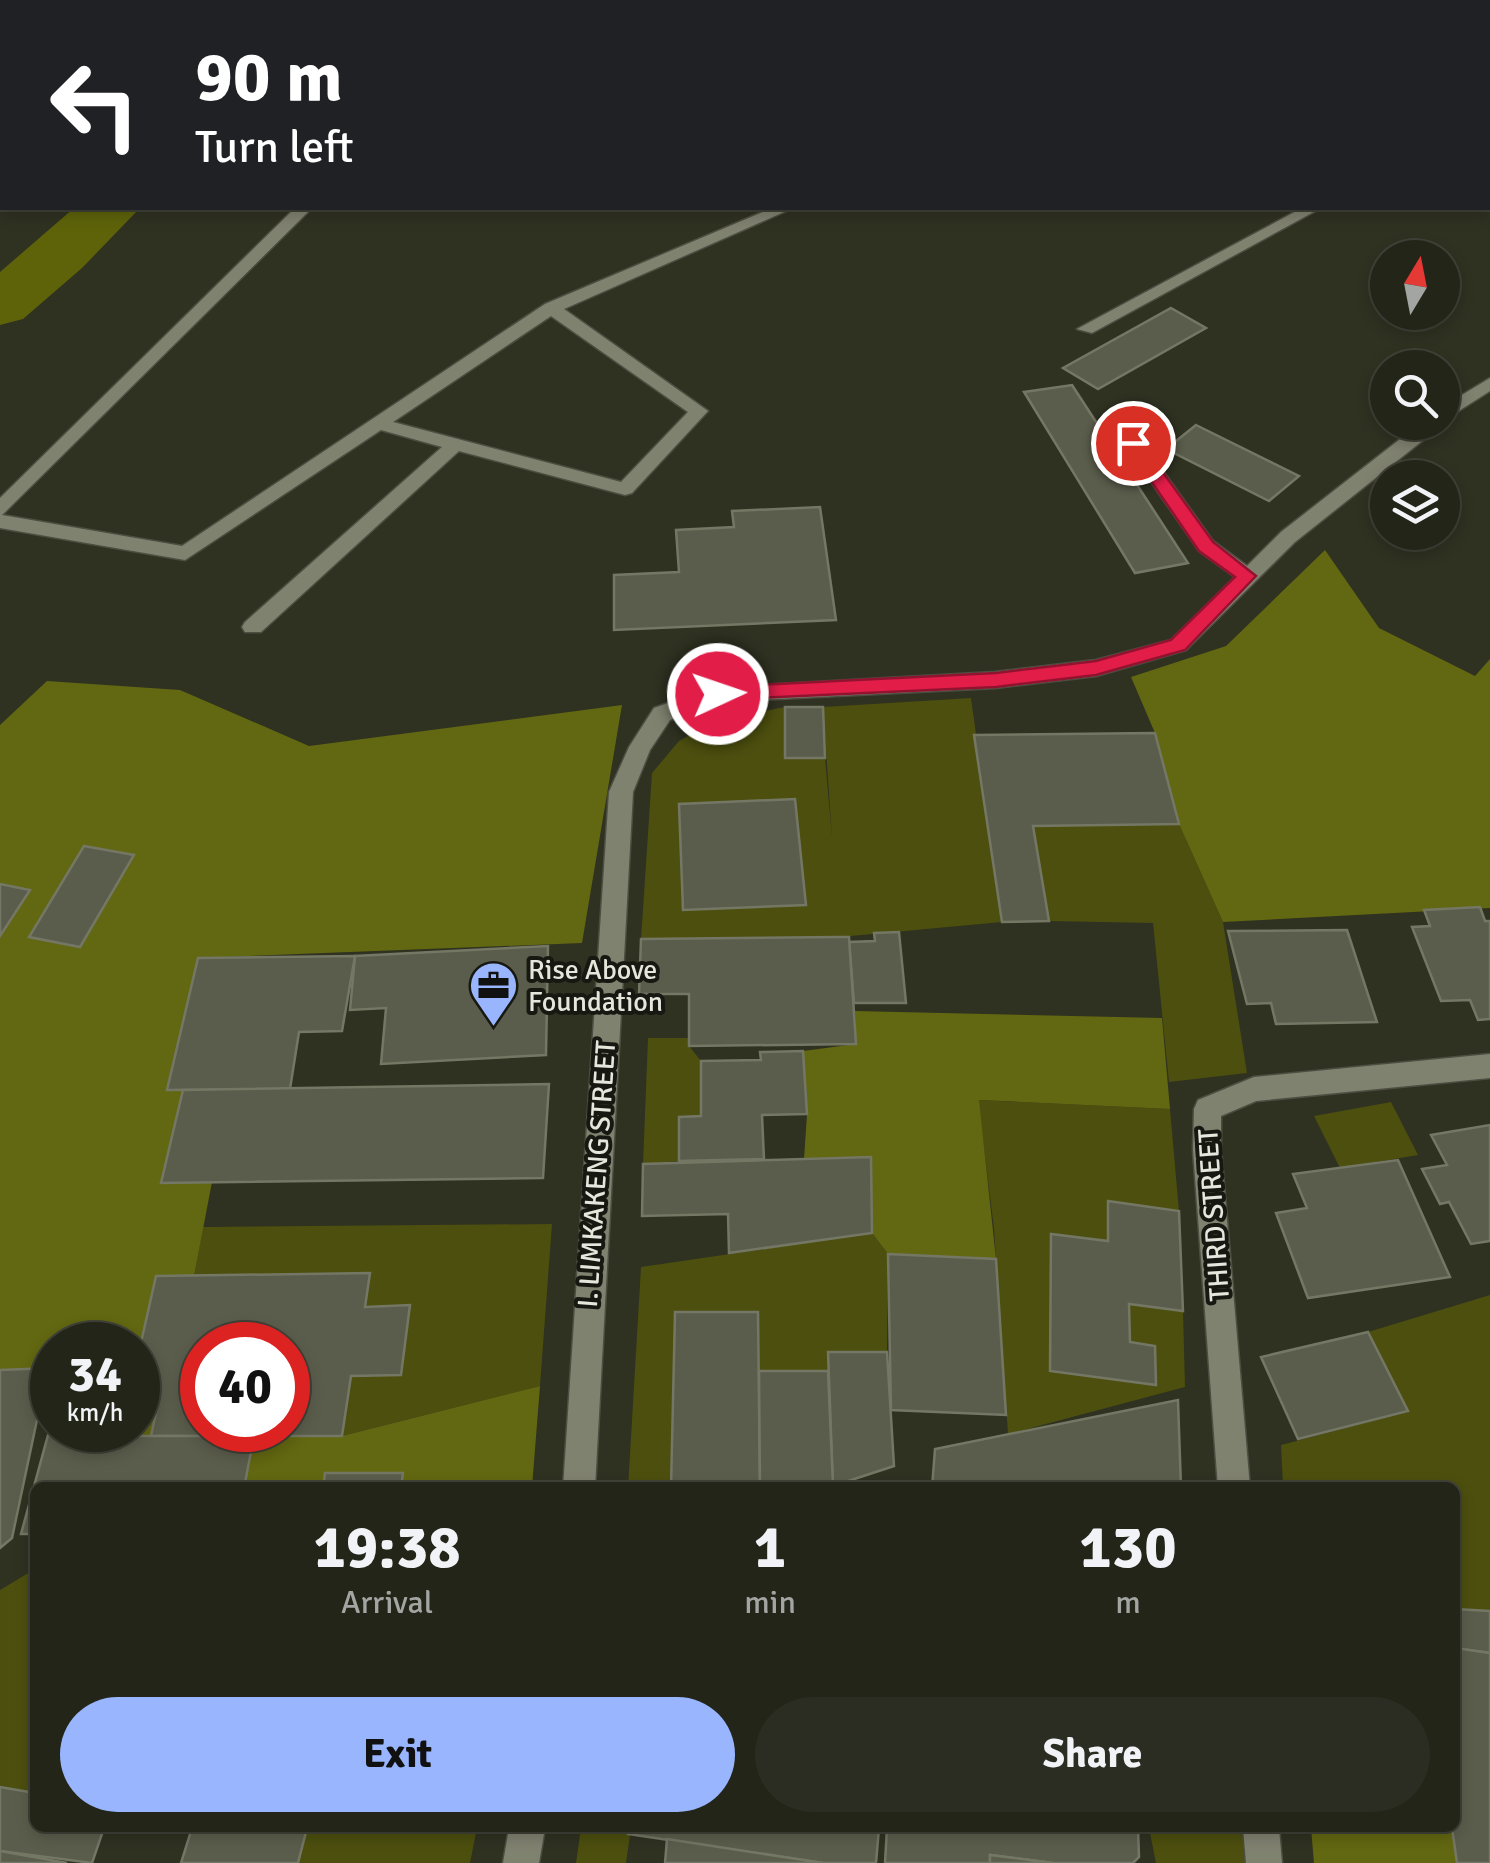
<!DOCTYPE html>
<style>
:root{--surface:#232519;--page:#2b2d22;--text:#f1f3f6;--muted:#a3a5a2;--line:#404238;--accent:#98b5fd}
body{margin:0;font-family:Signika,sans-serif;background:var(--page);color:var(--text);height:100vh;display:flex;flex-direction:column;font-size:38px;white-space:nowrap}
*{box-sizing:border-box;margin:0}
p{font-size:32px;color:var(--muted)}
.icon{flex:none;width:55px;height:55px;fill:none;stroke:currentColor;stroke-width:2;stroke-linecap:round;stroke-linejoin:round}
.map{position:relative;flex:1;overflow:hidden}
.panel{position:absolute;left:30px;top:1482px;width:1430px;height:350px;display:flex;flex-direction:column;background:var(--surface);border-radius:15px;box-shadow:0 5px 15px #0003,0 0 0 2px var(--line)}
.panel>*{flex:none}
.hud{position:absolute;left:0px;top:0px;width:1490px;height:210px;box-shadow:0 5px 15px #0003,0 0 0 2px var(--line);background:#202124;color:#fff;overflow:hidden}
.needle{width:65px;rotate:10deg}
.controls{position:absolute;left:1370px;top:240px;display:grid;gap:20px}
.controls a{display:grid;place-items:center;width:90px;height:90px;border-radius:50%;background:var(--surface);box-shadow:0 5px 15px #0003,0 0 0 2px var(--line);font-size:50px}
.speed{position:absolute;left:30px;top:1322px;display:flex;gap:20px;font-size:50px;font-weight:700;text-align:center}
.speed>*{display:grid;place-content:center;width:130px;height:130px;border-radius:50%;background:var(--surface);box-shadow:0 5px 15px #0003,0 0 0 2px var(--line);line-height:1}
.speed small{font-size:25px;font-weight:400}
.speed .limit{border:15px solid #d22;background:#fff;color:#111}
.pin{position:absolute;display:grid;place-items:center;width:85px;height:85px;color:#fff;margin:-42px;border:5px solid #fff;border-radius:50%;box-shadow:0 2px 10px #0007}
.me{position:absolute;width:110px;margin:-55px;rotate:87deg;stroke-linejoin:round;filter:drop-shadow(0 0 8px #0008)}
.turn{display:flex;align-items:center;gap:35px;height:210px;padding:0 30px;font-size:45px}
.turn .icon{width:130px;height:130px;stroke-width:2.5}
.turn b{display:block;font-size:70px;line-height:85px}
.eta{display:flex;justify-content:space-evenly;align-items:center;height:170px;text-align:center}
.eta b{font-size:60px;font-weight:700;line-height:70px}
.cta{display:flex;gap:20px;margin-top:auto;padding:20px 30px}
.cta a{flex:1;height:115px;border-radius:60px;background:var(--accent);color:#111;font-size:40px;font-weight:700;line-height:115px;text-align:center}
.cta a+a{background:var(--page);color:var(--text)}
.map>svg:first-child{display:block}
.green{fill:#4c4f0e}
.forest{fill:#626711}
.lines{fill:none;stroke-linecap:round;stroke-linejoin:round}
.stream{fill:#5e630a;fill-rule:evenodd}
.river{fill:#5e630a;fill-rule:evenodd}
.building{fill:#5b5d4c;stroke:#757765;stroke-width:2.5;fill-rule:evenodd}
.minor-casing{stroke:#4d4e41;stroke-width:3}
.minor{fill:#808270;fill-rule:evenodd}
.route{fill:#e11d48;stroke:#92132f;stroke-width:2.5}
.labels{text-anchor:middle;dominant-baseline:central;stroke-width:8;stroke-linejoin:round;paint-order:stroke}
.poi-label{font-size:28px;fill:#e5e6dc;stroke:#171811;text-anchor:start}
.street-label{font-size:28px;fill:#e5e6dc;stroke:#171811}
</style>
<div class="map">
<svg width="1490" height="1863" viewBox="0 0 1490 1863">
<rect width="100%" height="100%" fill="#2f3121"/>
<g class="green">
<polygon points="971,698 1002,922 840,937 641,939 652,773 679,741 715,721 785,707 785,758 825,758 832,837 823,707"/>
<polygon points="1179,824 1223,922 1247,1073 1169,1082 1153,923 1049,921 1033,826"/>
<polygon points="648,1038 689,1038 689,1046 701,1061 701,1116 679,1117 679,1161 643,1164"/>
<polygon points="978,1100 1170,1109 1179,1211 1108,1201 1108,1241 1051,1236 1050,1371 1156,1385 1155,1346 1130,1342 1129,1304 1183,1311 1185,1387 1008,1434 994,1229"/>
<polygon points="1391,1102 1418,1155 1340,1168 1314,1116"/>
<polygon points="552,1224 540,1386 342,1436 351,1376 401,1375 410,1305 365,1307 369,1273 194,1276 203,1227"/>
<polygon points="872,1233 888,1254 887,1352 828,1352 828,1371 759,1371 757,1312 676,1312 671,1487 628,1488 641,1267"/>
<polygon points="1490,1295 1490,1611 1455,1609 1455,1488 1283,1487 1281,1445 1407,1412 1368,1332"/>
<polygon points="35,1569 35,1793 0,1787 0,1590"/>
<polygon points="307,1828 477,1828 470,1863 298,1863"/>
<polygon points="581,1828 631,1828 626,1863 576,1863"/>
<polygon points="1149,1828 1244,1828 1246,1863 1156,1863"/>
</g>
<g class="forest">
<polygon points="1325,550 1379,628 1475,676 1490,659 1490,908 1223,922 1179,824 1155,733 1131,677 1226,646"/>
<polygon points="47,681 180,690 309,746 622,705 582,943 198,958 168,1089 183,1090 161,1183 212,1182 194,1276 156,1276 138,1356 138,1345 52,1345 52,1430 138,1430 138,1408 157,1408 151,1436 48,1435 48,1368 0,1371 0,725"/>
<polygon points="855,1011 1162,1018 1170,1109 979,1100 996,1259 888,1254 872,1233 871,1158 804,1159 807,1114 803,1051 856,1044"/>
<polygon points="540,1386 532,1487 244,1488 254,1436 342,1436"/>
<polygon points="1311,1828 1452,1828 1457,1863 1314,1863"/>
</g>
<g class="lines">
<polygon class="stream" points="196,0 204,0 205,2 197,2"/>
<polygon class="river" points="74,208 140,208 82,268 23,319 0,325 0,272"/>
</g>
<g class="building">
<polygon points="1171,308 1206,328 1098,389 1063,368"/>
<polygon points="1072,385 1188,563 1135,573 1024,392"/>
<polygon points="1196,425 1299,476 1269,501 1166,449"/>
<polygon points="820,507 836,620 614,630 614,575 679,572 676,530 734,527 732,511"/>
<polygon points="785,707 823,707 825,758 785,758"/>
<polygon points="1155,733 1179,824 1033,826 1049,921 1002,922 974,735"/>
<polygon points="795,799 806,905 683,910 679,804"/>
<polygon points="84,846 134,855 80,947 29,937"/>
<polygon points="0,884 30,890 0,936"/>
<polygon points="1480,907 1485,921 1490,921 1490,1019 1478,1020 1470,1000 1441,1001 1412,927 1430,926 1424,910"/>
<polygon points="1347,930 1377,1022 1276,1024 1271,1003 1247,1004 1228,931"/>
<polygon points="899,932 906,1003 854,1003 849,942 875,941 874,933"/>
<polygon points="840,937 849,937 856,1044 689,1046 689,994 639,994 641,939"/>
<polygon points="548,946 546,1055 381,1064 386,1008 350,1010 355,956"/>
<polygon points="355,956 342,1031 299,1032 290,1089 167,1090 198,958"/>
<polygon points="803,1051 807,1114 762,1115 764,1159 679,1161 679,1117 701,1116 701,1061 761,1060 760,1052"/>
<polygon points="549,1084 543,1178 161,1183 183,1090"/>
<polygon points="1490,1125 1490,1241 1471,1244 1449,1202 1440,1204 1422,1169 1447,1165 1431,1135"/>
<polygon points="871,1157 872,1233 729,1253 728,1214 642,1216 643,1164"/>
<polygon points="1398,1160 1450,1277 1308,1298 1276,1213 1307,1208 1293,1174"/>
<polygon points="1108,1201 1179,1211 1183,1311 1129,1304 1130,1342 1155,1346 1156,1385 1050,1371 1051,1234 1108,1241"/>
<polygon points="888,1254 996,1259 1006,1415 891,1410"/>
<path d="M 370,1273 L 365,1307 L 410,1305 L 401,1375 L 351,1376 L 342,1436 L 151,1436 L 157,1408 L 138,1408 L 138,1356 L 156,1276 ZM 202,1345 L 288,1345 L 288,1430 L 202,1430 Z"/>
<polygon points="675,1312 758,1312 760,1488 671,1488"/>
<polygon points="1368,1332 1408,1411 1298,1439 1261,1357"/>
<polygon points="828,1352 887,1352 894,1466 833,1486"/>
<polygon points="48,1368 12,1538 0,1548 0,1370"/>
<polygon points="759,1371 828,1371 833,1486 760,1488"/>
<polygon points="1178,1400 1181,1488 932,1488 935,1449"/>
<polygon points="48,1435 151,1436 254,1436 244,1488 35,1488 35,1534 21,1534"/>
<polygon points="325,1473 403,1473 401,1488 323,1488"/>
<polygon points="1455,1609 1490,1611 1490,1653 1455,1648"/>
<polygon points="1455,1648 1490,1653 1490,1863 1457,1863 1452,1828 1455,1828"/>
<polygon points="0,1787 35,1793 35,1828 104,1828 92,1863 0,1851"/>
<polygon points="192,1828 307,1828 298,1863 181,1863"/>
<polygon points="629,1828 879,1828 876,1863 823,1863 628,1834"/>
<polygon points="887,1828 1138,1828 1139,1857 1133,1863 1053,1863 990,1855 990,1863 885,1863"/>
<polygon points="667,1839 823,1863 665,1863"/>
<polygon points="0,1851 67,1863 0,1863"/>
<polygon points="990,1855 1053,1863 990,1863"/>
</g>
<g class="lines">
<defs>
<g id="minor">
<polygon points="748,0 762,0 763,2 750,2"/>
<polygon points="998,0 1012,0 1014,2 1000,2"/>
<polygon points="1289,0 1304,0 1306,2 1291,2"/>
<polygon points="2,134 2,144 0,145 0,135"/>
<polygon points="1488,160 1490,161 1490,172 1488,171"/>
<path d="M 295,208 L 312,208 L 2,515 L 182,546 L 545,304 L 772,208 L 793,208 L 564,309 L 708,411 L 632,493 L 625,495 L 459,451 L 261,632 L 245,632 L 242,627 L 245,622 L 442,447 L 381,430 L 185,560 L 0,528 L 0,498 ZM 551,316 L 688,412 L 621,482 L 393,422 Z"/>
<polygon points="1302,208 1321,208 1092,333 1077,329"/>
<polygon points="1490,378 1490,391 1443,421 1443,422 1441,426 1295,542 1186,650 1096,676 995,688 720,702 670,720 650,750 633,792 595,1488 563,1488 609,792 629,747 654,708 710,688 995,672 1096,660 1171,640 1235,577 1199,551 1124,443 1126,439 1140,439 1213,541 1247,566 1281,532 1422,422 1442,422 1442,407"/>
<polygon points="1490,1054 1490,1078 1256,1101 1221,1116 1221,1150 1250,1488 1218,1488 1193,1150 1194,1109 1198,1100 1254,1077"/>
<polygon points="509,1828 545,1828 539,1863 503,1863"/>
<polygon points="1243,1828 1279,1828 1282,1863 1246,1863"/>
</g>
</defs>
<use href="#minor" class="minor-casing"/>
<use href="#minor" class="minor"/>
</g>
<polygon class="route" points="1133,438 1139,439 1213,542 1256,576 1185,650 1096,675 996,687 711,700 708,694 718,687 996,673 1096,661 1171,640 1235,577 1199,551 1125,443"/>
<defs>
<symbol id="office-pin" viewBox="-11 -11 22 30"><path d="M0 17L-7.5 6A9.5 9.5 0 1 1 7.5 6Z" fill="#98b5fd" stroke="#171811"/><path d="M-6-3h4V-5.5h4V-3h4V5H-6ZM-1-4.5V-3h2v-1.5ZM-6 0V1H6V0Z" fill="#111"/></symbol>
</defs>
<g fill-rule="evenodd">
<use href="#office-pin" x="466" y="958" width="55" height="75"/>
</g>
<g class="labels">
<g class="poi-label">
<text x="528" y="970">Rise Above<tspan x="528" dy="32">Foundation</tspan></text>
</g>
<g class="street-label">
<text transform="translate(597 1174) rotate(-86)">I. LIMKAKENG STREET</text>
<text transform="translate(1214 1215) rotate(-94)">THIRD STREET</text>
</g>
</g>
</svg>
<div class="controls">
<a><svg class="needle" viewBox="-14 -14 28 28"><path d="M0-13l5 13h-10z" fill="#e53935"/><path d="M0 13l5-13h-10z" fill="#a3a5a2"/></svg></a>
<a><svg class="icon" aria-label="search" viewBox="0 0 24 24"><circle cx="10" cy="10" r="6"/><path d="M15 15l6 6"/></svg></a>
<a><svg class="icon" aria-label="layers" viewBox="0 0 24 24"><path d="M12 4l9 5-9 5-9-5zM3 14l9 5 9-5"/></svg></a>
</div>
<div class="speed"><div>34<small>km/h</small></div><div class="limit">40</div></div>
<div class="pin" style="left:1133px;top:443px;background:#d93025"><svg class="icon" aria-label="arrive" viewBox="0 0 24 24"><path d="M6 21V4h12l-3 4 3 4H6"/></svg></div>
<svg class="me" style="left:718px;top:694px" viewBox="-20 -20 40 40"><circle r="17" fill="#e11d48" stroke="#fff" stroke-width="3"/><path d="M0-11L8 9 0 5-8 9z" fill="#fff"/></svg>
<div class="hud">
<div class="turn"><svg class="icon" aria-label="left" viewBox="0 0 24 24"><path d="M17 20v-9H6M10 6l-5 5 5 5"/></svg><div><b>90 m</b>Turn left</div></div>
</div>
<section class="panel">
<div class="eta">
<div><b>19:38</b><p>Arrival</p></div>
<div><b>1</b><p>min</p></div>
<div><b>130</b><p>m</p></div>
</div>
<div class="cta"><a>Exit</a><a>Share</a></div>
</section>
</div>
